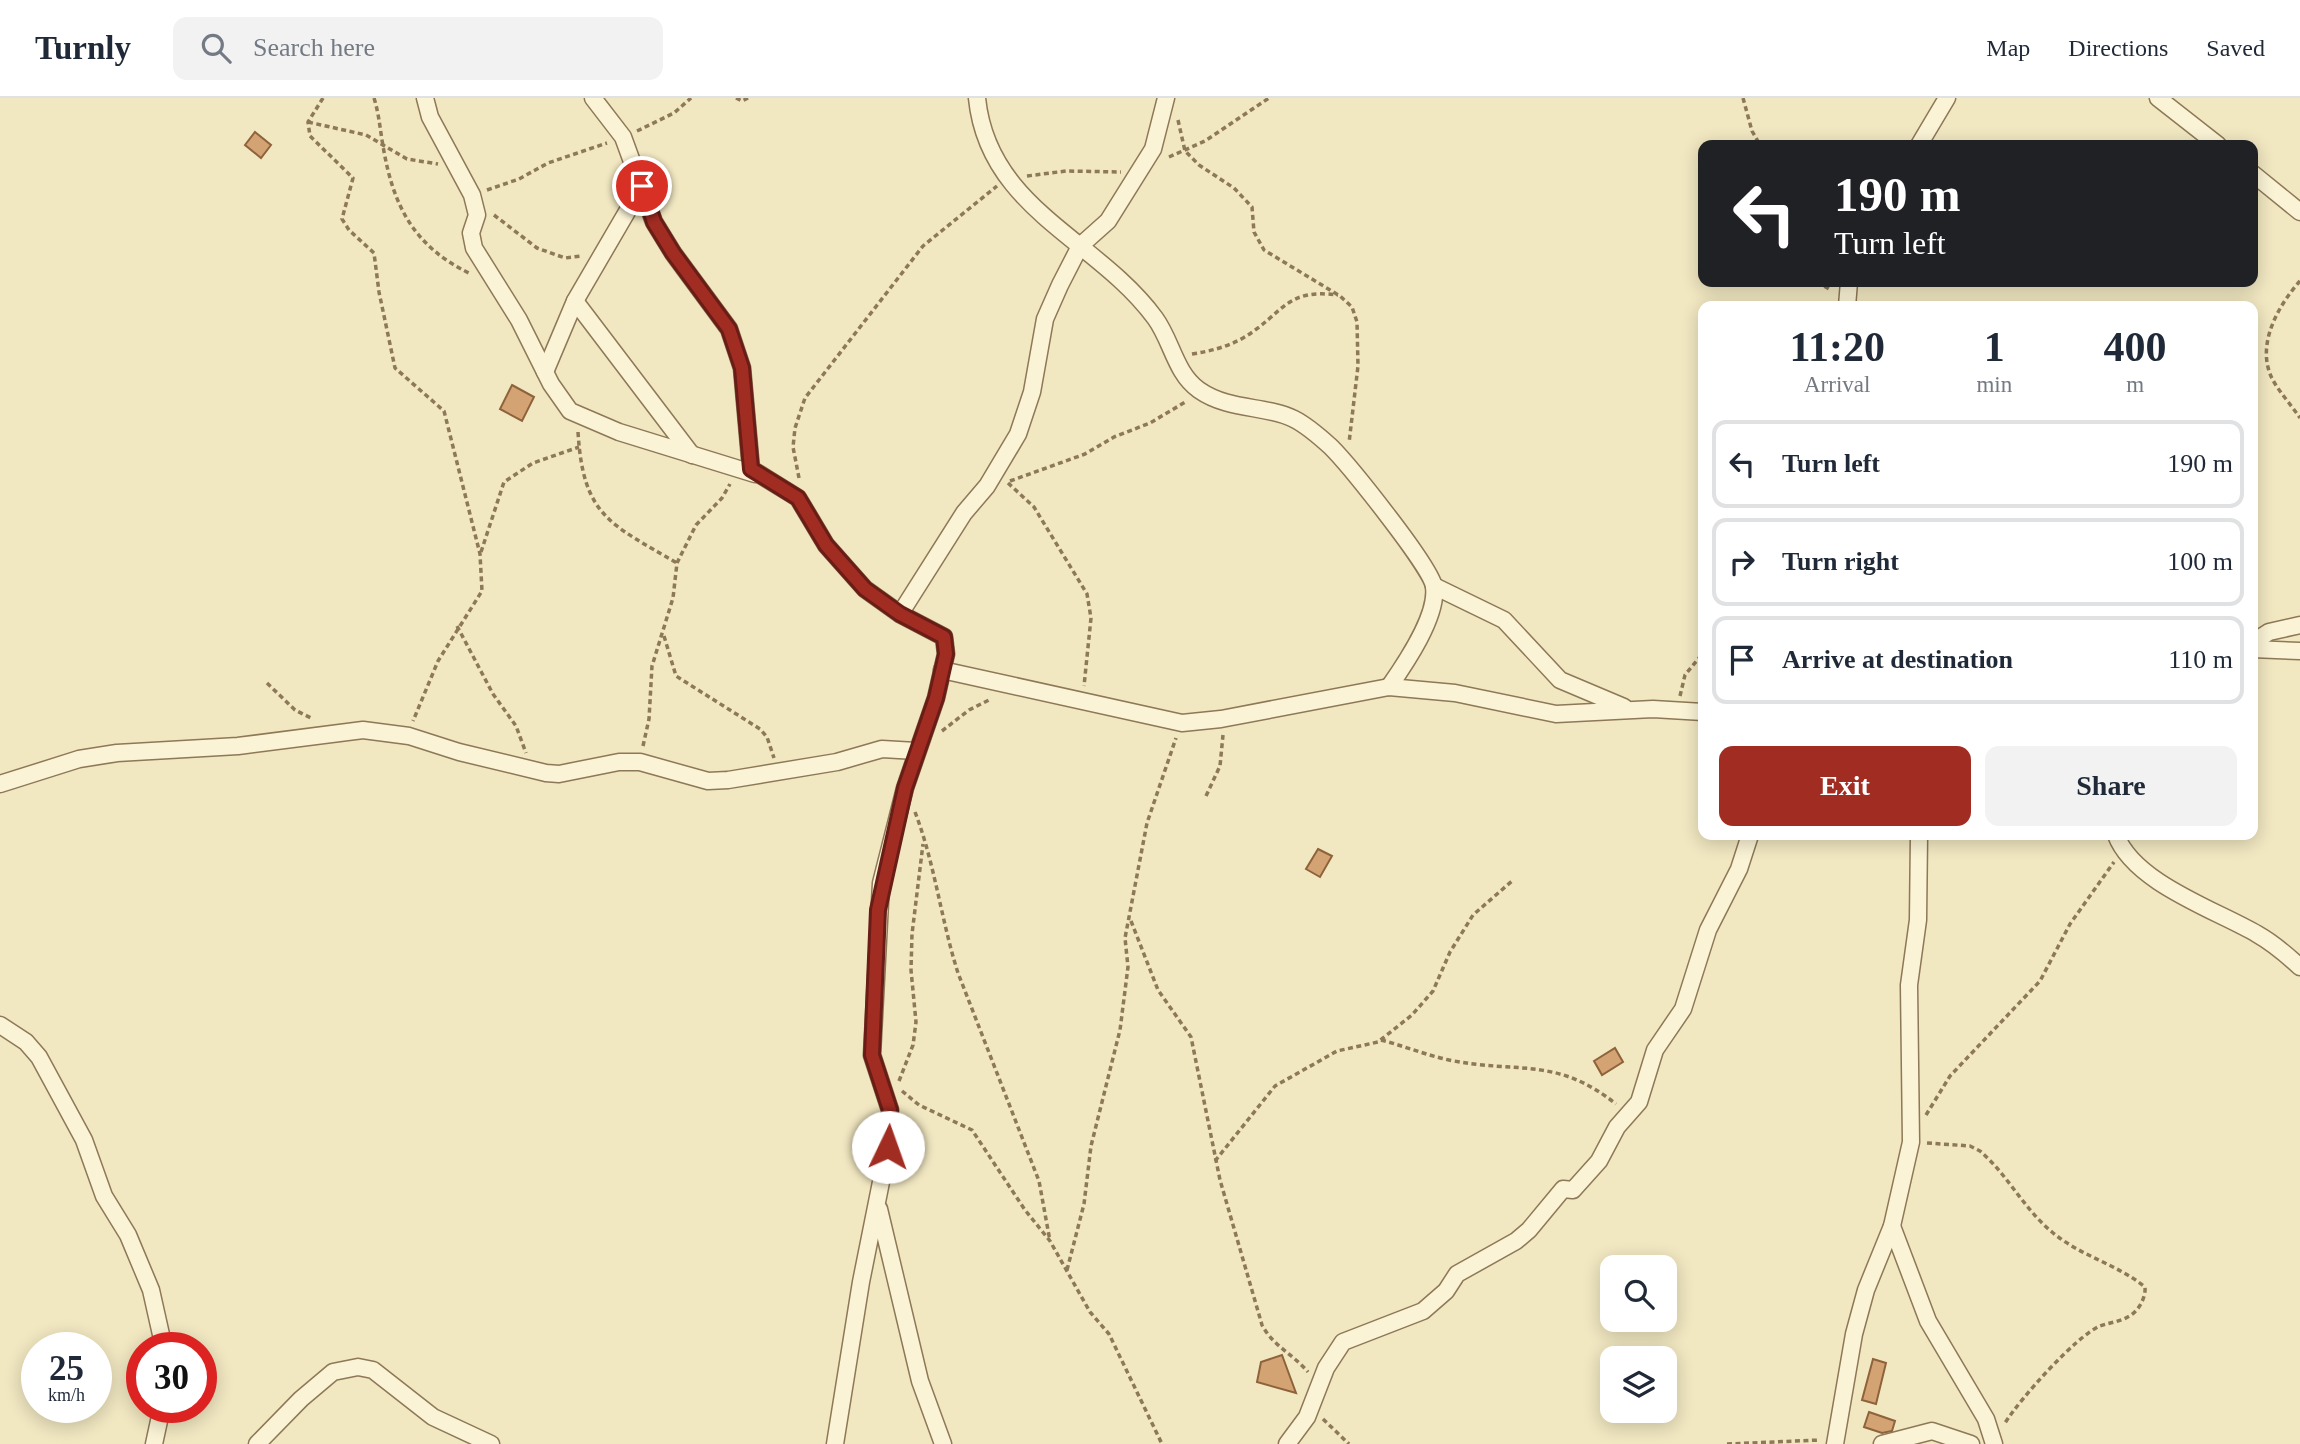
<!DOCTYPE html>
<style>
:root{--surface:#fff;--page:#f2f2f3;--text:#1f2937;--muted:#747a83;--line:#e0e1e3;--accent:#a12c22}
body{margin:0;font-family:Georgia,serif;background:var(--page);color:var(--text);height:100vh;display:flex;flex-direction:column;font-size:26px;white-space:nowrap}
*{box-sizing:border-box;margin:0}
p{font-size:23px;color:var(--muted)}
.icon{flex:none;width:38px;height:38px;fill:none;stroke:currentColor;stroke-width:2;stroke-linecap:round;stroke-linejoin:round}
.map{position:relative;flex:1;overflow:hidden}
.drawer{position:absolute;left:1698px;top:203px;width:560px;height:539px;display:flex;flex-direction:column;background:var(--surface);border-radius:14px;box-shadow:0 4px 18px #0003}
.drawer>*{flex:none}
.top-card{position:absolute;left:1698px;top:42px;width:560px;height:147px;border-radius:14px;box-shadow:0 4px 18px #0003;background:#202124;color:#fff;overflow:hidden}
.controls{position:absolute;left:1600px;top:1157px;display:grid;gap:14px}
.controls a{display:grid;place-items:center;width:77px;height:77px;border-radius:14px;background:var(--surface);box-shadow:0 4px 18px #0003;font-size:35px}
.speed{position:absolute;left:21px;top:1234px;display:flex;gap:14px;font-size:35px;font-weight:700;text-align:center}
.speed>*{display:grid;place-content:center;width:91px;height:91px;border-radius:50%;background:var(--surface);box-shadow:0 4px 18px #0003;line-height:1}
.speed small{font-size:18px;font-weight:400}
.speed .limit{border:10px solid #d22;background:#fff;color:#111}
.pin{position:absolute;display:grid;place-items:center;width:60px;height:60px;color:#fff;margin:-30px;border:4px solid #fff;border-radius:50%;box-shadow:0 2px 7px #0007}
.me{position:absolute;width:77px;margin:-38px;rotate:3deg;stroke-linejoin:round;filter:drop-shadow(0 0 5px #0008)}
.turn{display:flex;align-items:center;gap:24px;height:147px;padding:0 21px;font-size:32px}
.turn .icon{width:91px;height:91px;stroke-width:2.5}
.turn b{display:block;font-size:49px;line-height:60px}
.eta{display:flex;justify-content:space-evenly;align-items:center;height:119px;text-align:center}
.eta b{font-size:42px;font-weight:600;line-height:49px}
.action{display:flex;gap:14px;margin-top:auto;padding:14px 21px}
.action a{flex:1;height:80px;border-radius:14px;background:var(--accent);color:#fff;font-size:28px;font-weight:600;line-height:80px;text-align:center}
.action a+a{background:var(--page);color:var(--text)}
ul{padding:0;list-style:none}
li{display:flex;align-items:center;gap:21px;height:88px;margin:0 14px 10px;padding:0 7px;border:4px solid var(--line);border-radius:14px}
li div{flex:1}
li b{display:block;font-size:26px}
li em{font-style:normal}
header{display:flex;align-items:center;gap:42px;box-sizing:border-box;height:98px;padding:0 35px;background:var(--surface);border-bottom:2px solid var(--line)}
header strong{font-size:33px}
nav{display:flex;gap:38px;margin-inline-start:auto;font-size:24px}
.search{width:490px;height:63px;background:var(--page);display:flex;align-items:center;gap:18px;box-sizing:border-box;padding:0 24px;border-radius:14px;color:var(--muted);font-size:26px}
.map>svg:first-child{display:block}
.building{fill:#d3a374;stroke:#8e633b;stroke-width:2}
.lines{fill:none;stroke-linecap:round;stroke-linejoin:round}
.minor-casing{stroke:#8d7857;stroke-width:19}
.path{stroke:#8d7857;stroke-width:3.5;stroke-dasharray:5 3.5;stroke-linecap:butt}
.minor{stroke:#fbf3d5;stroke-width:16}
.route-casing{stroke:#691d16;stroke-width:18}
.route{stroke:#a12c22;stroke-width:12}
</style>
<header>
<strong>Turnly</strong>
<div class="search"><svg class="icon" aria-label="search" viewBox="0 0 24 24"><circle cx="10" cy="10" r="6"/><path d="M15 15l6 6"/></svg>Search here</div>
<nav><a>Map</a><a>Directions</a><a>Saved</a></nav>
</header>
<div class="map">
<svg width="2300" height="1346" viewBox="0 0 2300 1346">
<rect width="100%" height="100%" fill="#f1e7c1"/>
<g class="building">
<polygon points="255,34 271,47 261,60 245,47"/>
<polygon points="512,287 534,299 522,323 500,311"/>
<polygon points="1318,751 1332,758 1320,779 1306,771"/>
<polygon points="1615,950 1623,964 1602,977 1594,963"/>
<polygon points="1282,1257 1296,1295 1257,1284 1261,1264"/>
<polygon points="1873,1261 1886,1265 1876,1306 1862,1302"/>
<polygon points="1869,1314 1895,1323 1892,1333 1882,1335 1864,1329"/>
</g>
<g class="lines">
<defs>
<g id="minor">
<polyline points="425,0 430,19 472,97 477,117 471,135 474,150 519,222 551,286 570,313 619,334 755,376"/>
<polyline points="593,0 623,39 654,124 673,155 729,231 742,270 751,371 798,400 826,447 865,491 900,516 944,539 946,556 936,600 905,690 881,785 872,957 890,1012 888,1049 861,1184 835,1346"/>
<path d="M 977,0 C 988,111 1097,141 1155,220 C 1172,243 1175,275 1199,292 C 1229,313 1266,307 1294,321 C 1308,328 1320,339 1331,349 C 1349,367 1432,470 1434,489 C 1438,518 1405,566 1389,589"/>
<polyline points="2158,0 2218,47"/>
<polyline points="1919,47 1947,0"/>
<polyline points="2252,75 2300,114"/>
<polyline points="575,203 692,357"/>
<polyline points="1847,208 1849,184"/>
<polyline points="545,274 575,203 642,88"/>
<polyline points="1434,488 1504,522 1560,582 1624,609"/>
<polyline points="900,516 964,415 987,388 1018,336 1032,294 1045,221 1060,187 1080,148 1108,123 1153,51 1166,0"/>
<polyline points="2252,545 2269,534 2300,527"/>
<polyline points="2252,551 2300,553"/>
<polyline points="942,572 1182,625 1221,621 1389,589 1455,595 1556,616 1653,611 1703,614"/>
<polyline points="0,686 79,661 117,655 238,648 363,632 409,638 459,654 546,675 559,676 619,664 640,664 708,683 728,682 837,664 882,651 916,653"/>
<path d="M 2116,737 C 2134,785 2216,812 2257,836 C 2273,845 2287,857 2300,869"/>
<polyline points="0,927 26,944 39,959 84,1042 104,1098 128,1137 151,1192 164,1250"/>
<polyline points="879,1111 920,1283 943,1346"/>
<polyline points="1892,1128 1928,1223 1986,1321 1994,1346"/>
<polyline points="154,1346 162,1309"/>
<polyline points="257,1346 301,1301 333,1274 358,1269 373,1272 433,1319 491,1346"/>
<polyline points="1287,1346 1307,1319 1326,1270 1343,1244 1423,1213 1446,1193 1457,1176 1516,1143 1529,1132 1563,1091 1573,1092 1599,1063 1617,1029 1639,1004 1655,952 1683,911 1708,832 1739,771 1750,737"/>
<polyline points="1835,1346 1854,1236 1866,1192 1892,1128 1911,1044 1909,887 1918,822 1919,737"/>
<polyline points="1882,1346 1932,1333 1971,1346"/>
</g>
</defs>
<use href="#minor" class="minor-casing"/>
<g class="path">
<polyline points="323,0 308,24 310,38 353,80 342,121 349,132 374,155 379,194 395,270 444,313 480,456 482,493 438,563 413,623"/>
<path d="M 374,0 C 379,16 380,31 383,48 C 393,108 414,149 471,176"/>
<polyline points="736,0 742,3 748,0"/>
<polyline points="1743,0 1752,33 1760,47"/>
<polyline points="1178,22 1185,53 1199,67 1234,90 1252,109 1254,134 1264,152 1340,198 1352,209 1357,224 1358,268 1349,345"/>
<polyline points="308,24 366,37 407,61 438,66"/>
<polyline points="637,33 674,15 691,0"/>
<polyline points="1169,59 1205,43 1269,0"/>
<polyline points="1027,78 1066,73 1121,74"/>
<polyline points="487,92 519,81 548,65 607,45"/>
<polyline points="494,117 537,150 565,160 581,158"/>
<path d="M 2300,183 C 2277,209 2254,250 2274,284 C 2281,296 2292,308 2300,320"/>
<polyline points="1817,184 1831,192"/>
<path d="M 1192,256 C 1211,253 1227,249 1243,240 C 1284,216 1284,190 1338,197"/>
<path d="M 578,334 C 583,419 611,426 677,465"/>
<polyline points="799,380 793,349 795,330 805,300 923,148 997,88"/>
<polyline points="1010,383 1085,356 1114,339 1150,325 1187,303"/>
<polyline points="1008,385 1034,409 1087,496 1091,520 1084,588"/>
<polyline points="481,454 504,384 533,365 579,349"/>
<polyline points="457,528 493,596 516,628 526,655"/>
<polyline points="664,538 676,578 760,631 767,639 774,660"/>
<polyline points="267,585 295,612 313,621"/>
<polyline points="1680,598 1685,577 1703,555"/>
<polyline points="942,633 969,612 991,601"/>
<polyline points="643,648 649,621 652,568 673,500 677,465 696,427 722,400 730,386"/>
<polyline points="1206,698 1220,668 1223,637"/>
<path d="M 915,714 C 935,766 941,822 958,875 L 1039,1083 L 1050,1143"/>
<path d="M 1131,823 L 1158,892 L 1191,939 L 1220,1082 L 1262,1227 C 1273,1248 1293,1256 1308,1274"/>
<path d="M 1381,942 C 1404,948 1426,957 1449,962 C 1517,976 1556,958 1616,1006"/>
<polyline points="899,983 913,947 916,924 911,872 912,836 923,746"/>
<polyline points="902,993 919,1007 972,1032 1025,1112 1050,1143 1090,1214 1109,1236 1162,1346"/>
<polyline points="1926,1017 1950,978 2040,883 2070,826 2114,764"/>
<path d="M 1927,1045 L 1970,1048 L 1980,1053 C 2007,1076 2024,1111 2052,1134 C 2080,1158 2117,1166 2145,1189 C 2146,1199 2139,1212 2131,1217 C 2121,1224 2111,1224 2100,1228 C 2076,1238 2020,1301 2005,1325"/>
<polyline points="1215,1063 1275,988 1337,953 1378,944 1412,917 1433,893 1450,854 1473,817 1512,783"/>
<polyline points="1067,1172 1084,1106 1091,1048 1120,932 1128,869 1125,840 1147,725 1176,640"/>
<polyline points="1323,1321 1349,1346"/>
<polyline points="1727,1346 1820,1342"/>
</g>
<use href="#minor" class="minor"/>
</g>
<g class="lines">
<defs>
<polyline id="route" points="642,88 654,124 673,155 729,231 742,270 751,371 798,400 826,447 865,491 900,516 944,539 946,556 936,600 905,690 878,812 872,957 890,1012 888,1049"/>
</defs>
<use href="#route" class="route-casing"/>
<use href="#route" class="route"/>
</g>
</svg>
<div class="controls">
<a><svg class="icon" aria-label="search" viewBox="0 0 24 24"><circle cx="10" cy="10" r="6"/><path d="M15 15l6 6"/></svg></a>
<a><svg class="icon" aria-label="layers" viewBox="0 0 24 24"><path d="M12 4l9 5-9 5-9-5zM3 14l9 5 9-5"/></svg></a>
</div>
<div class="speed"><div>25<small>km/h</small></div><div class="limit">30</div></div>
<div class="pin" style="left:642px;top:88px;background:#d93025"><svg class="icon" aria-label="arrive" viewBox="0 0 24 24"><path d="M6 21V4h12l-3 4 3 4H6"/></svg></div>
<svg class="me" style="left:888px;top:1049px" viewBox="-20 -20 40 40"><circle r="19" fill="#fff"/><path d="M0-13L10 11 0 6-10 11z" fill="#a12c22"/></svg>
<div class="top-card">
<div class="turn"><svg class="icon" aria-label="left" viewBox="0 0 24 24"><path d="M17 20v-9H6M10 6l-5 5 5 5"/></svg><div><b>190 m</b>Turn left</div></div>
</div>
<section class="drawer">
<div class="eta">
<div><b>11:20</b><p>Arrival</p></div>
<div><b>1</b><p>min</p></div>
<div><b>400</b><p>m</p></div>
</div>
<ul>
<li><svg class="icon" aria-label="left" viewBox="0 0 24 24"><path d="M17 20v-9H6M10 6l-5 5 5 5"/></svg><div><b>Turn left</b></div><em>190 m</em></li>
<li><svg class="icon" aria-label="right" viewBox="0 0 24 24"><path d="M7 20v-9h11M14 6l5 5-5 5"/></svg><div><b>Turn right</b></div><em>100 m</em></li>
<li><svg class="icon" aria-label="arrive" viewBox="0 0 24 24"><path d="M6 21V4h12l-3 4 3 4H6"/></svg><div><b>Arrive at destination</b></div><em>110 m</em></li>
</ul>
<div class="action"><a>Exit</a><a>Share</a></div>
</section>
</div>
